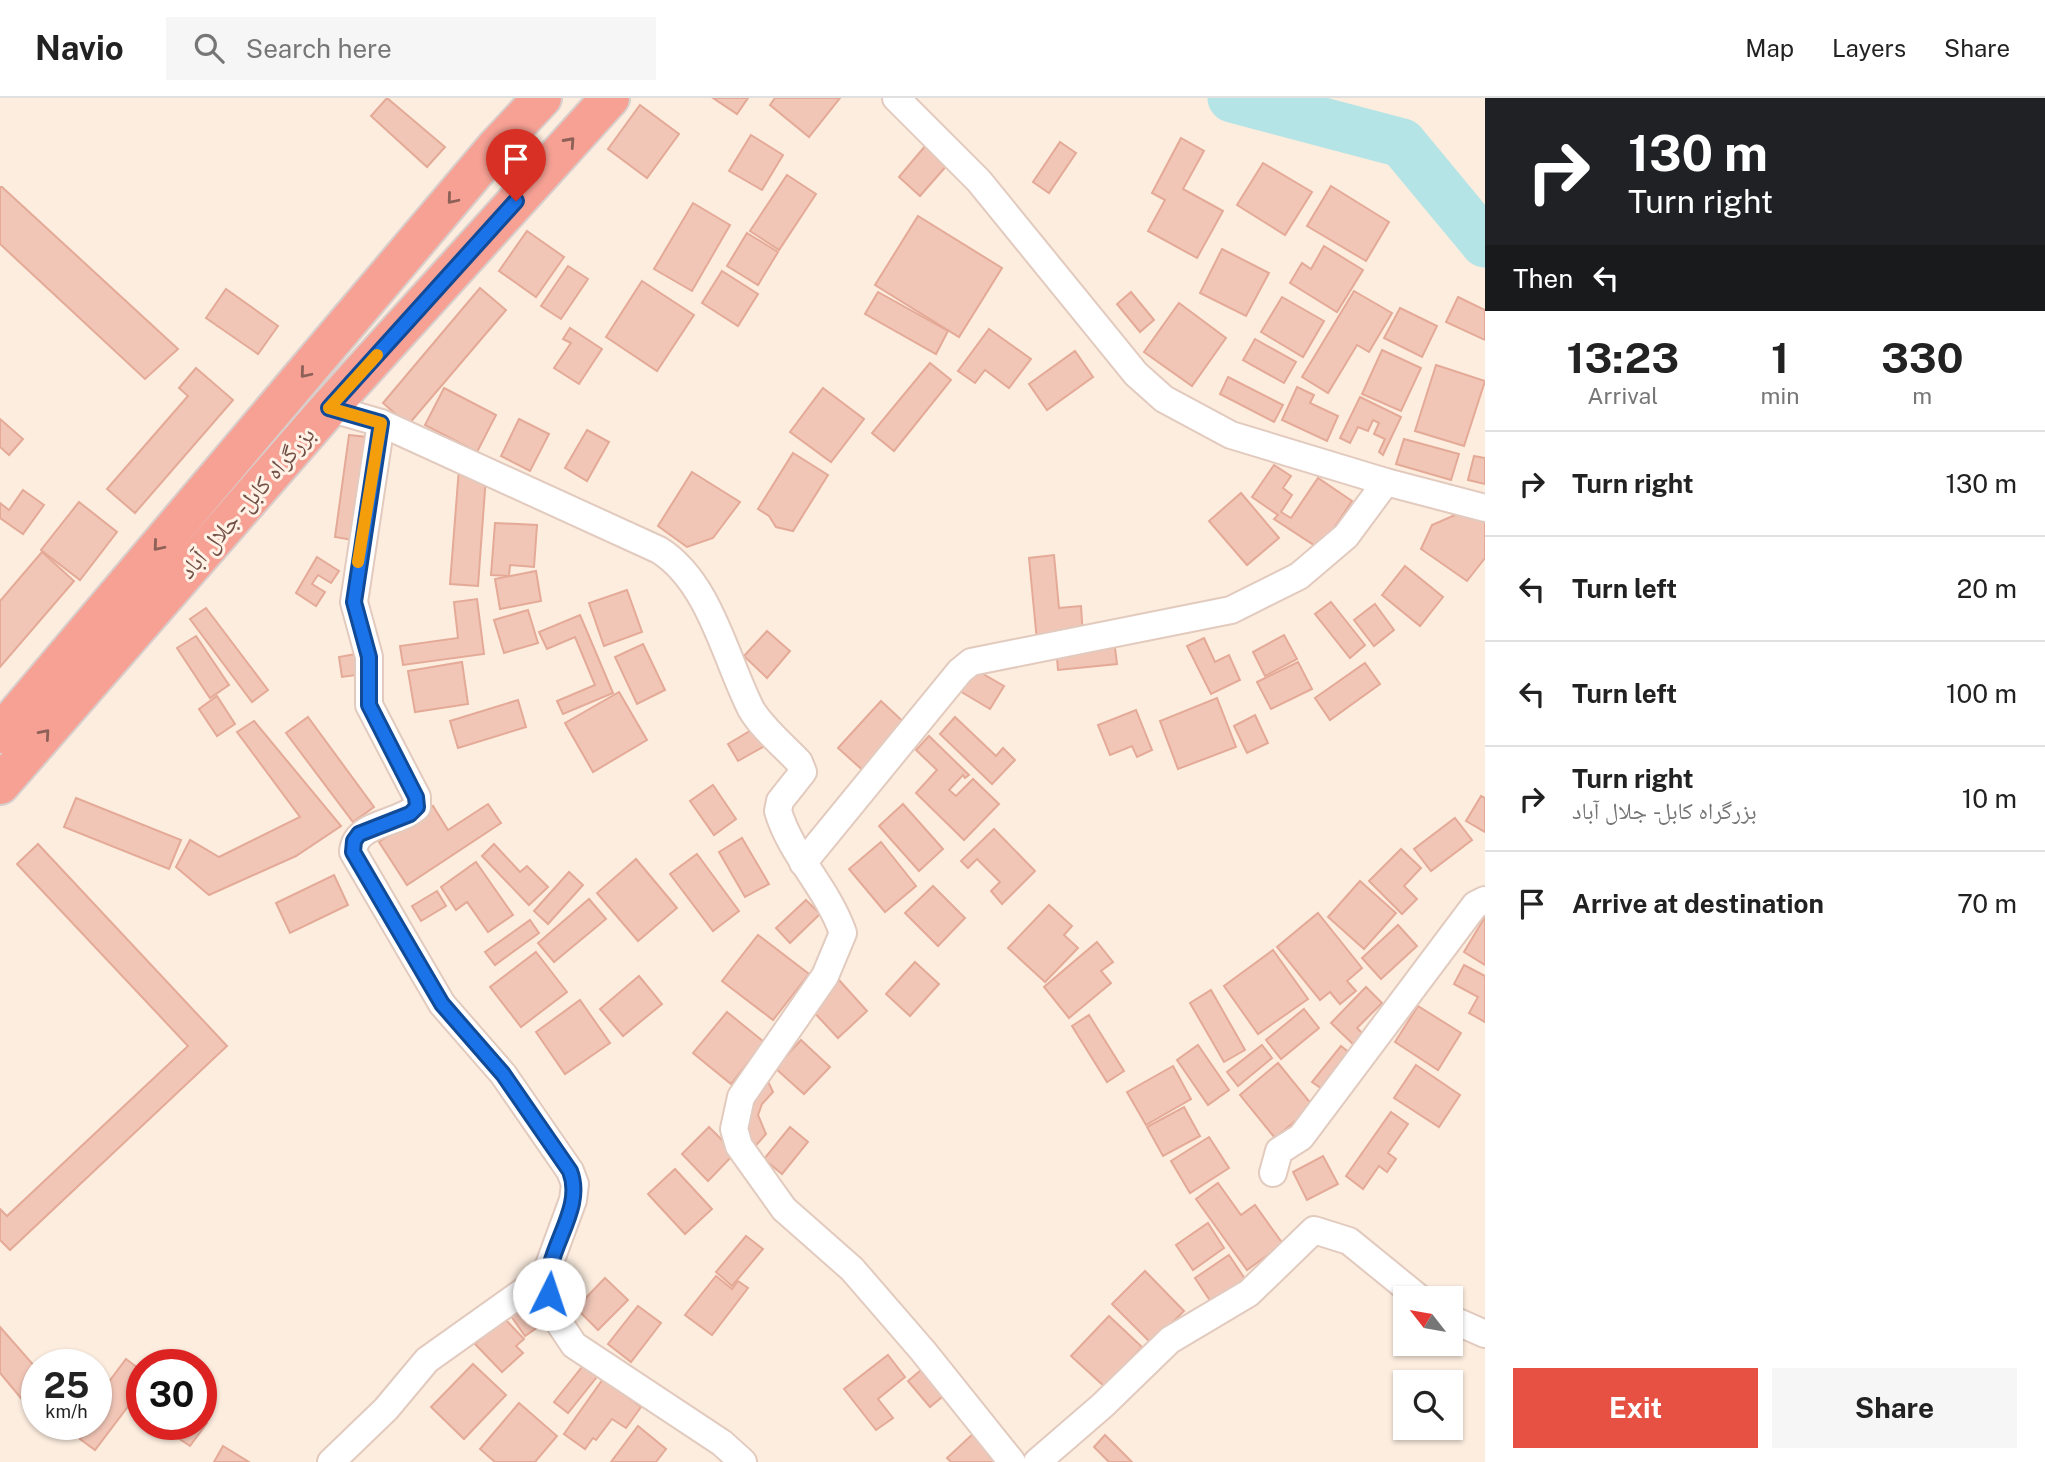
<!DOCTYPE html>
<meta charset="utf-8">
<style>
:root{--surface:#fff;--page:#f6f6f6;--text:#222;--muted:#767676;--line:#e0e0e0;--accent:#e65143}
body{margin:0;font-family:"Public Sans","Noto Naskh Arabic",sans-serif;background:var(--page);color:var(--text);height:100vh;display:flex;flex-direction:column;font-size:26px;white-space:nowrap}
*{box-sizing:border-box;margin:0}
p{font-size:23px;color:var(--muted)}
.icon{flex:none;width:38px;height:38px;fill:none;stroke:currentColor;stroke-width:2;stroke-linecap:round;stroke-linejoin:round}
.map{position:relative;flex:1;overflow:hidden}
.drawer{display:flex;flex-direction:column;background:var(--surface);width:560px}
.drawer>*{flex:none}
.guide{background:#202124;color:#fff;overflow:hidden}
.needle{width:46px;rotate:301deg}
.controls{position:absolute;left:1393px;top:1188px;display:grid;gap:14px}
.controls a{display:grid;place-items:center;width:70px;height:70px;border-radius:0px;background:var(--surface);box-shadow:0 2px 5px #0004;font-size:35px}
.speed{position:absolute;left:21px;top:1251px;display:flex;gap:14px;font-size:35px;font-weight:700;text-align:center}
.speed>*{display:grid;place-content:center;width:91px;height:91px;border-radius:50%;background:var(--surface);box-shadow:0 2px 5px #0004;line-height:1}
.speed small{font-size:18px;font-weight:400}
.speed .limit{border:10px solid #d22;background:#fff;color:#111}
.pin{position:absolute;display:grid;place-items:center;width:60px;height:60px;color:#fff;margin:-72px -30px;border-radius:50% 50% 50% 0;rotate:-45deg;box-shadow:0 0 7px #0007}
.pin .icon{rotate:45deg}
.me{position:absolute;width:77px;margin:-38px;rotate:4deg;stroke-linejoin:round;filter:drop-shadow(0 0 5px #0008)}
.turn{display:flex;align-items:center;gap:24px;height:147px;padding:0 28px;font-size:32px}
.turn .icon{width:91px;height:91px;stroke-width:2.5}
.turn b{display:block;font-size:49px;line-height:60px}
.then{display:flex;align-items:center;height:66px;padding:0 28px;background:#0003;gap:14px;font-size:26px}
.eta{display:flex;justify-content:space-evenly;align-items:center;height:119px;text-align:center}
.eta b{font-size:42px;font-weight:700;line-height:49px}
.button{display:flex;gap:14px;margin-top:auto;padding:14px 28px}
.button a{flex:1;height:80px;border-radius:0px;background:var(--accent);color:#fff;font-size:28px;font-weight:700;line-height:80px;text-align:center}
.button a+a{background:var(--page);color:var(--text)}
ul{padding:0;list-style:none}
li{display:flex;align-items:center;gap:21px;height:105px;padding:0 28px;border-top:2px solid var(--line)}
li div{flex:1}
li b{display:block;font-size:26px}
li em{font-style:normal}
header{display:flex;align-items:center;gap:42px;box-sizing:border-box;height:98px;padding:0 35px;background:var(--surface);border-bottom:2px solid var(--line)}
header strong{font-size:33px}
nav{display:flex;gap:38px;margin-inline-start:auto;font-size:24px}
.search{width:490px;height:63px;background:var(--page);display:flex;align-items:center;gap:18px;box-sizing:border-box;padding:0 24px;border-radius:0px;color:var(--muted);font-size:26px}
main{display:flex;flex:1;min-height:0}
.map>svg:first-child{display:block}
.lines{fill:none;stroke-linecap:round;stroke-linejoin:round}
.river{stroke:#b4e4e5;stroke-width:49}
.building{fill:#f1c6b7;stroke:#e4aa97;stroke-width:2}
.street-casing{stroke:#e2cabe;stroke-width:30}
.highway-casing{stroke:#d8cecb;stroke-width:42}
.street{stroke:#fff;stroke-width:26}
.highway{stroke:#f7a195;stroke-width:38}
.oneway{stroke:#8d6157}
.route-casing{stroke:#114b97;stroke-width:18}
.route{stroke:#1a73e8;stroke-width:12}
.slow{stroke:#f59e0b;stroke-width:12}
.labels{text-anchor:middle;dominant-baseline:central;stroke-width:6;stroke-linejoin:round;paint-order:stroke}
.street-label{font-size:24px;fill:#725147;stroke:#fff1e5}
</style>
<header>
<strong>Navio</strong>
<div class="search"><svg class="icon" aria-label="search" viewBox="0 0 24 24"><circle cx="10" cy="10" r="6"/><path d="M15 15l6 6"/></svg>Search here</div>
<nav><a>Map</a><a>Layers</a><a>Share</a></nav>
</header>
<main>
<div class="map">
<svg width="1485" height="1364" viewBox="0 0 1485 1364">
<rect width="100%" height="100%" fill="#fceddf"/>
<g class="lines">
<polyline class="river" points="1232,0 1402,45 1485,145"/>
</g>
<g class="building">
<polygon points="387,0 445,49 427,69 371,18"/>
<polygon points="713,0 748,0 737,16"/>
<polygon points="775,0 840,0 809,39 770,7"/>
<polygon points="640,7 679,36 647,80 608,51"/>
<polygon points="751,37 783,57 762,92 729,73"/>
<polygon points="1181,40 1204,53 1183,91 1223,113 1197,160 1148,133 1165,102 1152,95"/>
<polygon points="1060,44 1076,55 1049,95 1033,84"/>
<polygon points="926,47 948,66 920,98 899,79"/>
<polygon points="1263,65 1312,94 1285,137 1237,107"/>
<polygon points="787,77 816,96 779,152 750,133"/>
<polygon points="1331,88 1389,124 1366,163 1307,128"/>
<polygon points="0,89 2,89 178,251 145,281 0,146"/>
<polygon points="693,105 730,127 692,193 654,171"/>
<polygon points="918,118 1002,170 959,239 875,187"/>
<polygon points="527,133 564,159 536,199 499,173"/>
<polygon points="747,135 778,154 758,187 727,168"/>
<polygon points="1324,148 1363,172 1337,214 1290,185 1302,165 1311,171"/>
<polygon points="1222,151 1269,175 1246,218 1200,195"/>
<polygon points="568,168 588,181 561,221 541,208"/>
<polygon points="722,173 758,196 738,228 702,205"/>
<polygon points="642,183 694,217 657,273 606,239"/>
<polygon points="480,190 506,212 408,327 383,305"/>
<polygon points="226,191 278,228 258,256 206,220"/>
<polygon points="1354,193 1392,215 1369,254 1357,247 1328,295 1302,279"/>
<polygon points="878,194 948,233 936,256 865,216"/>
<polygon points="1131,194 1154,222 1140,234 1117,206"/>
<polygon points="1282,199 1324,223 1303,259 1261,234"/>
<polygon points="1458,199 1485,212 1485,242 1446,224"/>
<polygon points="1179,205 1226,240 1192,288 1144,254"/>
<polygon points="1400,210 1437,228 1422,259 1384,240"/>
<polygon points="570,230 602,251 579,286 554,270 571,245 563,241"/>
<polygon points="989,231 1031,261 1009,290 985,272 975,285 958,273"/>
<polygon points="1255,241 1296,264 1284,285 1243,262"/>
<polygon points="1382,252 1421,270 1401,313 1362,296"/>
<polygon points="1075,253 1093,279 1047,312 1029,286"/>
<polygon points="930,265 951,282 894,353 872,335"/>
<polygon points="1436,267 1485,283 1464,348 1415,333"/>
<polygon points="196,270 233,302 135,415 107,391 188,298 179,290"/>
<polygon points="1228,279 1283,307 1274,324 1220,296"/>
<polygon points="1297,289 1314,297 1310,305 1338,318 1327,343 1282,322"/>
<polygon points="444,290 496,317 477,354 425,327"/>
<polygon points="823,290 864,321 831,364 790,334"/>
<polygon points="1360,299 1401,319 1383,357 1379,354 1385,341 1374,336 1379,325 1373,322 1368,333 1358,329 1350,345 1340,340"/>
<polygon points="0,321 23,341 9,357 0,349"/>
<polygon points="519,321 549,336 530,373 501,358"/>
<polygon points="587,332 609,344 587,383 565,370"/>
<polygon points="349,337 367,339 353,442 335,439"/>
<polygon points="1404,341 1459,356 1451,382 1396,366"/>
<polygon points="793,355 828,377 793,433 776,429 769,418 758,411"/>
<polygon points="1474,358 1485,360 1485,386 1468,382"/>
<polygon points="1274,367 1291,378 1283,390 1292,397 1281,414 1291,420 1318,380 1352,403 1320,451 1274,421 1278,417 1252,399"/>
<polygon points="459,370 486,378 478,488 450,486"/>
<polygon points="692,374 740,404 713,440 687,449 658,428"/>
<polygon points="23,392 44,407 23,436 0,420 0,405 9,412"/>
<polygon points="1241,395 1279,440 1247,467 1209,423"/>
<polygon points="79,404 117,434 80,482 41,452"/>
<polygon points="1455,417 1478,418 1485,424 1485,460 1467,483 1421,451 1432,427"/>
<polygon points="495,425 537,427 534,469 510,467 509,478 491,477"/>
<polygon points="42,454 74,483 0,569 0,503"/>
<polygon points="1054,457 1059,510 1081,508 1083,538 1037,543 1029,460"/>
<polygon points="317,459 339,473 331,485 318,477 312,486 325,494 316,508 296,495"/>
<polygon points="1405,468 1443,499 1420,528 1382,497"/>
<polygon points="536,473 541,503 500,511 495,481"/>
<polygon points="627,492 642,534 604,548 589,505"/>
<polygon points="477,501 484,556 403,567 400,548 458,540 454,504"/>
<polygon points="1331,504 1365,547 1350,560 1315,516"/>
<polygon points="1375,506 1394,532 1374,548 1354,522"/>
<polygon points="206,510 268,592 252,604 190,521"/>
<polygon points="528,512 538,545 504,555 494,522"/>
<polygon points="580,517 613,595 563,616 557,603 595,587 575,539 547,551 539,534"/>
<polygon points="767,533 790,553 767,580 744,558"/>
<polygon points="1284,537 1297,561 1265,578 1253,554"/>
<polygon points="196,538 229,587 210,600 177,550"/>
<polygon points="1204,540 1215,564 1229,557 1240,582 1211,596 1187,548"/>
<polygon points="1114,542 1117,566 1058,572 1056,549"/>
<polygon points="643,546 665,592 637,606 615,559"/>
<polygon points="361,555 364,576 342,579 339,559"/>
<polygon points="462,564 468,606 415,614 408,573"/>
<polygon points="1298,564 1312,591 1271,611 1257,584"/>
<polygon points="1365,565 1380,586 1330,622 1315,600"/>
<polygon points="971,569 1004,588 990,611 958,592"/>
<polygon points="619,594 647,642 593,674 565,625"/>
<polygon points="217,598 235,626 217,638 199,611"/>
<polygon points="1217,600 1236,649 1178,671 1160,623"/>
<polygon points="518,602 526,629 458,650 450,623"/>
<polygon points="881,603 910,630 867,676 838,650"/>
<polygon points="1136,612 1152,652 1137,659 1132,648 1110,657 1098,627"/>
<polygon points="1255,617 1268,645 1247,655 1234,628"/>
<polygon points="308,619 374,709 353,724 286,635"/>
<polygon points="955,619 996,658 1003,650 1015,662 992,686 940,636"/>
<polygon points="254,623 341,728 296,758 209,797 176,769 190,742 219,759 300,719 237,634"/>
<polygon points="760,627 770,645 738,663 728,646"/>
<polygon points="929,638 969,677 965,680 963,677 949,692 956,698 973,681 999,706 964,742 916,695 937,672 916,652"/>
<polygon points="713,687 736,721 714,737 690,703"/>
<polygon points="1481,698 1485,700 1485,734 1466,723"/>
<polygon points="76,700 181,742 169,771 64,729"/>
<polygon points="488,706 501,725 407,787 379,744 433,708 448,732"/>
<polygon points="903,706 943,751 919,773 879,728"/>
<polygon points="1455,720 1472,742 1431,773 1414,751"/>
<polygon points="994,731 1035,773 1002,806 991,793 1000,784 977,761 968,770 961,763"/>
<polygon points="742,740 769,786 745,799 719,754"/>
<polygon points="881,744 916,788 885,814 849,771"/>
<polygon points="38,746 227,948 10,1152 0,1142 0,1111 7,1118 188,948 17,766"/>
<polygon points="494,746 520,774 527,768 548,789 529,807 482,758"/>
<polygon points="1401,751 1421,770 1404,788 1417,801 1402,816 1369,783"/>
<polygon points="697,756 739,813 713,833 670,776"/>
<polygon points="636,761 677,810 638,843 597,795"/>
<polygon points="476,764 513,817 488,834 467,804 456,812 441,789"/>
<polygon points="569,774 583,787 548,826 534,813"/>
<polygon points="334,777 348,807 290,835 276,805"/>
<polygon points="1360,783 1396,815 1364,851 1328,819"/>
<polygon points="933,788 965,820 938,848 905,815"/>
<polygon points="437,793 446,808 421,823 412,808"/>
<polygon points="589,801 606,821 554,864 538,845"/>
<polygon points="806,802 820,816 790,845 776,830"/>
<polygon points="1049,807 1072,828 1064,837 1078,850 1045,884 1008,850"/>
<polygon points="1318,815 1362,870 1347,883 1356,893 1340,906 1330,894 1320,902 1277,849"/>
<polygon points="1485,819 1485,867 1464,854"/>
<polygon points="530,822 539,835 495,867 485,854"/>
<polygon points="1398,827 1417,848 1381,881 1362,860"/>
<polygon points="758,837 809,876 773,922 722,883"/>
<polygon points="1097,844 1113,864 1101,873 1111,885 1069,920 1044,889"/>
<polygon points="1273,852 1308,901 1258,936 1224,888"/>
<polygon points="536,854 567,894 521,929 490,889"/>
<polygon points="915,864 939,886 910,918 886,896"/>
<polygon points="1464,867 1485,878 1485,924 1469,915 1478,899 1454,886"/>
<polygon points="639,878 662,906 623,938 600,911"/>
<polygon points="839,882 867,913 838,940 809,909"/>
<polygon points="1366,889 1382,905 1357,930 1366,939 1356,949 1331,925"/>
<polygon points="1211,892 1245,952 1224,964 1190,905"/>
<polygon points="580,902 610,945 565,976 536,934"/>
<polygon points="1418,908 1461,935 1438,972 1395,944"/>
<polygon points="1304,911 1319,930 1281,961 1266,942"/>
<polygon points="727,914 764,944 731,986 693,955"/>
<polygon points="1089,917 1124,973 1107,984 1072,928"/>
<polygon points="801,942 830,969 804,996 775,970"/>
<polygon points="1198,947 1229,992 1208,1007 1177,962"/>
<polygon points="1262,947 1272,960 1238,988 1227,974"/>
<polygon points="1341,948 1351,956 1322,991 1312,984"/>
<polygon points="1278,965 1313,1008 1275,1040 1240,997"/>
<polygon points="1416,967 1460,997 1439,1029 1394,1000"/>
<polygon points="1173,968 1191,1001 1146,1027 1127,994"/>
<polygon points="766,979 773,994 762,1006 758,1017 766,1036 751,1053 744,1030 756,990"/>
<polygon points="1184,1009 1200,1038 1163,1058 1147,1029"/>
<polygon points="1391,1014 1408,1026 1388,1055 1396,1061 1387,1074 1379,1068 1363,1091 1346,1078"/>
<polygon points="709,1029 735,1055 708,1083 682,1056"/>
<polygon points="790,1029 808,1044 782,1076 764,1061"/>
<polygon points="1209,1039 1229,1070 1190,1095 1171,1063"/>
<polygon points="1323,1058 1338,1086 1307,1102 1293,1074"/>
<polygon points="675,1071 712,1111 685,1136 648,1096"/>
<polygon points="1218,1085 1241,1117 1255,1107 1283,1146 1247,1172 1196,1101"/>
<polygon points="1208,1125 1224,1150 1193,1172 1176,1147"/>
<polygon points="746,1138 763,1151 732,1188 716,1174"/>
<polygon points="1229,1157 1245,1181 1211,1204 1195,1180"/>
<polygon points="1145,1173 1184,1213 1151,1245 1112,1206"/>
<polygon points="716,1178 732,1191 738,1183 748,1190 712,1237 685,1217"/>
<polygon points="605,1180 628,1202 598,1232 576,1210"/>
<polygon points="532,1204 545,1224 525,1238 511,1218"/>
<polygon points="638,1208 661,1225 631,1264 608,1246"/>
<polygon points="1109,1218 1142,1249 1105,1289 1071,1258"/>
<polygon points="503,1219 524,1241 516,1248 523,1255 502,1274 475,1246"/>
<polygon points="0,1229 37,1271 35,1317 0,1275"/>
<polygon points="888,1257 905,1279 878,1301 893,1320 876,1332 844,1291"/>
<polygon points="590,1259 604,1270 568,1315 554,1304"/>
<polygon points="126,1261 142,1273 142,1290 95,1352 80,1341 91,1326 96,1326 96,1301"/>
<polygon points="473,1266 506,1297 464,1341 431,1309"/>
<polygon points="927,1267 948,1294 930,1309 908,1283"/>
<polygon points="603,1281 641,1309 626,1330 612,1321 596,1342 593,1340 585,1351 564,1336"/>
<polygon points="519,1305 557,1338 535,1364 495,1364 480,1351"/>
<polygon points="201,1321 207,1325 190,1348 166,1332 170,1326 201,1326"/>
<polygon points="638,1328 666,1351 656,1364 611,1364"/>
<polygon points="976,1333 997,1364 951,1364 947,1360"/>
<polygon points="1105,1337 1132,1364 1109,1364 1094,1349"/>
<polygon points="223,1348 249,1364 214,1364"/>
</g>
<g class="lines">
<defs>
<g id="street">
<polyline points="896,0 979,83 1136,276 1164,301 1231,337 1386,384 1485,410"/>
<path d="M 329,310 L 381,325 L 659,452 C 710,484 725,560 751,611 C 762,630 784,648 799,664 L 803,674 L 780,703 L 778,713 C 791,757 828,791 843,835 L 825,878 L 741,999 L 734,1031 L 739,1048 L 784,1111 L 852,1171 L 923,1253 L 1012,1364"/>
<path d="M 381,325 L 354,504 L 369,559 L 369,607 L 417,699 L 417,709 C 398,727 355,724 353,754 L 442,906 L 503,976 L 570,1073 L 575,1086 L 573,1102 L 545,1178 L 552,1214 L 574,1247 L 722,1345 L 743,1364"/>
<polyline points="803,765 960,573 971,564 1231,512 1299,478 1346,438 1386,384"/>
<polyline points="1273,1075 1279,1053 1301,1039 1475,807 1485,802"/>
<polyline points="1451,1221 1485,1236"/>
<polyline points="331,1364 386,1311 427,1262 545,1178"/>
<polyline points="1037,1364 1103,1307 1170,1242 1249,1195 1314,1132 1349,1143 1419,1200"/>
</g>
<g id="highway">
<polyline points="0,636 496,49 542,0"/>
<polyline points="0,687 329,310 610,0"/>
</g>
</defs>
<use href="#street" class="street-casing"/>
<use href="#highway" class="highway-casing"/>
<use href="#street" class="street"/>
<use href="#highway" class="highway"/>
</g>
<defs><path id="oneway-chevron" d="M-2-3.5L2.5 0L-2 3.5" fill="none" stroke-width="1.6" stroke-linecap="round" stroke-linejoin="round" transform="scale(1.75)"/></defs>
<g class="oneway">
<use href="#oneway-chevron" transform="translate(570 44) rotate(-48)"/>
<use href="#oneway-chevron" transform="translate(452 101) rotate(130)"/>
<use href="#oneway-chevron" transform="translate(305 275) rotate(130)"/>
<use href="#oneway-chevron" transform="translate(158 448) rotate(130)"/>
<use href="#oneway-chevron" transform="translate(45 636) rotate(-49)"/>
</g>
<g class="lines">
<defs>
<path id="route" d="M 516,103 L 329,310 L 381,325 L 354,504 L 369,559 L 369,607 L 416,699 L 417,709 L 410,716 L 359,736 L 354,743 L 353,754 L 442,906 L 503,976 L 570,1073 C 586,1114 541,1154 549,1196"/>
</defs>
<use href="#route" class="route-casing"/>
<use href="#route" class="route"/>
<polyline class="slow" points="358,464 381,325 329,310 377,257"/>
</g>
<g class="labels">
<g class="street-label">
<text transform="translate(246 404) rotate(-49)">بزرگراه کابل- جلال آباد</text>
</g>
</g>
</svg>
<div class="controls">
<a><svg class="needle" viewBox="-14 -14 28 28"><path d="M0-13l5 13h-10z" fill="#e53935"/><path d="M0 13l5-13h-10z" fill="#767676"/></svg></a>
<a><svg class="icon" aria-label="search" viewBox="0 0 24 24"><circle cx="10" cy="10" r="6"/><path d="M15 15l6 6"/></svg></a>
</div>
<div class="speed"><div>25<small>km/h</small></div><div class="limit">30</div></div>
<div class="pin" style="left:516px;top:103px;background:#d93025"><svg class="icon" aria-label="arrive" viewBox="0 0 24 24"><path d="M6 21V4h12l-3 4 3 4H6"/></svg></div>
<svg class="me" style="left:549px;top:1196px" viewBox="-20 -20 40 40"><circle r="19" fill="#fff"/><path d="M0-13L10 11 0 6-10 11z" fill="#1a73e8"/></svg>
</div>
<section class="drawer">
<div class="guide">
<div class="turn"><svg class="icon" aria-label="right" viewBox="0 0 24 24"><path d="M7 20v-9h11M14 6l5 5-5 5"/></svg><div><b>130 m</b>Turn right</div></div>
<div class="then">Then<svg class="icon" aria-label="left" viewBox="0 0 24 24"><path d="M17 20v-9H6M10 6l-5 5 5 5"/></svg></div>
</div>
<div class="eta">
<div><b>13:23</b><p>Arrival</p></div>
<div><b>1</b><p>min</p></div>
<div><b>330</b><p>m</p></div>
</div>
<ul>
<li><svg class="icon" aria-label="right" viewBox="0 0 24 24"><path d="M7 20v-9h11M14 6l5 5-5 5"/></svg><div><b>Turn right</b></div><em>130 m</em></li>
<li><svg class="icon" aria-label="left" viewBox="0 0 24 24"><path d="M17 20v-9H6M10 6l-5 5 5 5"/></svg><div><b>Turn left</b></div><em>20 m</em></li>
<li><svg class="icon" aria-label="left" viewBox="0 0 24 24"><path d="M17 20v-9H6M10 6l-5 5 5 5"/></svg><div><b>Turn left</b></div><em>100 m</em></li>
<li><svg class="icon" aria-label="right" viewBox="0 0 24 24"><path d="M7 20v-9h11M14 6l5 5-5 5"/></svg><div><b>Turn right</b><p>بزرگراه کابل- جلال آباد</p></div><em>10 m</em></li>
<li><svg class="icon" aria-label="arrive" viewBox="0 0 24 24"><path d="M6 21V4h12l-3 4 3 4H6"/></svg><div><b>Arrive at destination</b></div><em>70 m</em></li>
</ul>
<div class="button"><a>Exit</a><a>Share</a></div>
</section>
</main>
